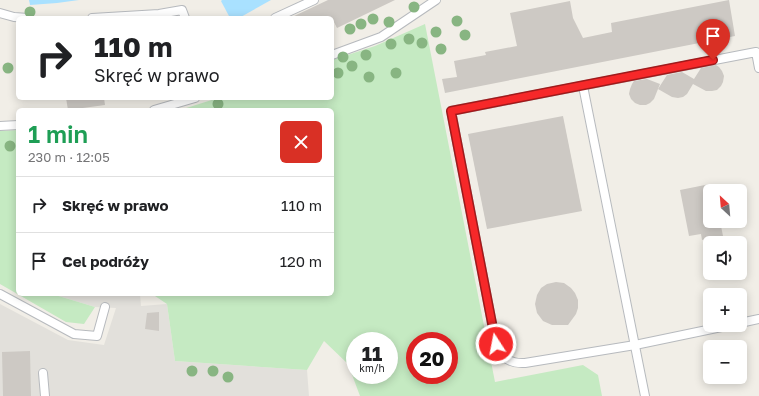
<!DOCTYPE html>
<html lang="pl">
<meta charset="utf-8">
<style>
:root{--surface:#fff;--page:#f2f2f2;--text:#202124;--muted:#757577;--line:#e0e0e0}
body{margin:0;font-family:"Golos Text",sans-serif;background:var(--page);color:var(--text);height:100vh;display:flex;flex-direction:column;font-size:15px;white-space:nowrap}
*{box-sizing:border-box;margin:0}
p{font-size:13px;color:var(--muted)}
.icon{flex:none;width:22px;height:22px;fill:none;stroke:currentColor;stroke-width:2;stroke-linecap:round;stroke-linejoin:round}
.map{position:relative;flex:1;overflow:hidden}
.details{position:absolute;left:16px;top:108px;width:318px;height:188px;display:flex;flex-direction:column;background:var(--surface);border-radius:6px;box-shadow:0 2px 10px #0003}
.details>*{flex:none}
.top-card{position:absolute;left:16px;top:16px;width:318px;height:84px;border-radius:6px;box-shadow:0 2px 10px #0003;background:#fff;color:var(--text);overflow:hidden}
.needle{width:26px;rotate:334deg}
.controls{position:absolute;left:703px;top:184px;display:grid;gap:8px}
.controls a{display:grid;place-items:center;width:44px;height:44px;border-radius:6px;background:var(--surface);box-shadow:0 2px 10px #0003;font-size:20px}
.speed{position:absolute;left:346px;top:332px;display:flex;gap:8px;font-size:20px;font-weight:700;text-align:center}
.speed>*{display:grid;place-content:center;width:52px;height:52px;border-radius:50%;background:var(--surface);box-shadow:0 2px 10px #0003;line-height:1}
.speed small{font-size:10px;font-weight:400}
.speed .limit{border:6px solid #d22;background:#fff;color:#111}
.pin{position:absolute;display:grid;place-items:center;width:34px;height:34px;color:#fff;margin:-41px -17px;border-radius:50% 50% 50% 0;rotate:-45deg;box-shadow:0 0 4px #0007}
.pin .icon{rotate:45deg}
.me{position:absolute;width:44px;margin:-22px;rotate:349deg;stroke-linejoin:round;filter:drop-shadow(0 0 3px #0008)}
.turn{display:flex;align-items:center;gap:14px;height:84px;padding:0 12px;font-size:18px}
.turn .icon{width:52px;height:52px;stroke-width:2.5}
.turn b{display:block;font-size:28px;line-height:34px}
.round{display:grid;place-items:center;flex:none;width:42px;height:42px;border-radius:6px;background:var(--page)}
.overview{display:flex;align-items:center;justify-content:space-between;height:68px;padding:0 12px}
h1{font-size:24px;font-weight:600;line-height:30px;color:#1e9e55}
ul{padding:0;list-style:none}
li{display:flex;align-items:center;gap:12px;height:56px;padding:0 12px;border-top:1px solid var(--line)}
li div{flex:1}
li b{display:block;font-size:15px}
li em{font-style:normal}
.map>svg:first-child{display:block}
.industrial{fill:#e2e0db}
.green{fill:#c5eac2;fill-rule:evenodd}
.water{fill:#a9e1ff}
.building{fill:#cdc9c4}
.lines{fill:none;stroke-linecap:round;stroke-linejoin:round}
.lane-casing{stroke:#b7babe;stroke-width:10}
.lane{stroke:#fff;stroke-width:8}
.tree{fill:#88b582}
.route-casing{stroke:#a01a1b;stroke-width:10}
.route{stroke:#f62829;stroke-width:7}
</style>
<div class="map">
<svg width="759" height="396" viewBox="0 0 759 396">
<rect width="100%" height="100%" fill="#f1eee7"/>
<polygon class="industrial" points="52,294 140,294 141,306 167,304 175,361 307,370 309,396 0,396 0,304 68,340 104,345 116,308 95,307"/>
<g class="green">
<path d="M 425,24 L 495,382 L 583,365 L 598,375 L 602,396 L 360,396 L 348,364 L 324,341 L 307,370 L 175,361 L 167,304 L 152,294 L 332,294 L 332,110 L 180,110 L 218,98 L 332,98 L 332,60 L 375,46 ZM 355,341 L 389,341 L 389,375 L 355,375 ZM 415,341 L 449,341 L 449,375 L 415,375 Z"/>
<polygon points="18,130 18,294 52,294 95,307 84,324 66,322 0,284 0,131"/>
</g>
<g class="water">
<polygon points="29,0 79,0 57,3 30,5"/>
<polygon points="222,0 271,0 239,18 230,18 221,1"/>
</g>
<g class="building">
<polygon points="328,0 395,0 337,28 332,18 290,18"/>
<polygon points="729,0 735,36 445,93 442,79 457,77 454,61 486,55 485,52 517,46 510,13 570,1 573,18 583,38 612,32 611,23"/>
<polygon points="716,65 719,67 722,71 724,76 723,82 721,86 717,90 712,91 706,91 693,84 687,94 683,97 678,98 672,97 658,89 667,75 682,72 694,79 701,68"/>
<polygon points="647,79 660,84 654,99 650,103 646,105 640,105 635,103 631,99 629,94 630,89 632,84 634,81"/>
<polygon points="66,98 104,98 105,105 68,110"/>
<polygon points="563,116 582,211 487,229 468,134"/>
<polygon points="710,184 710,221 720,221 723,236 702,240 701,234 689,236 680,190"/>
<polygon points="556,282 564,283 571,288 575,293 578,300 578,308 576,314 568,325 552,325 543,321 537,313 535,304 537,295 541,288 547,284"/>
<polygon points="159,312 159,331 145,329 147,313"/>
<polygon points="30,351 31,396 3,396 2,352"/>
</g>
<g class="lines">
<defs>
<g id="lane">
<polyline points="0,13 14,17 28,18"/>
<polyline points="92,18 159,14 182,10 185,18"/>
<polyline points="275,18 314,0"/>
<polyline points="332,55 381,37 436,0"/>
<polyline points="583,86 645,396"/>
<polyline points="154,110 195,98"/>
<polyline points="0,126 18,125"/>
<polyline points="0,294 74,334 97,336 105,307"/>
<polyline points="740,323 759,319"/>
<path d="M 731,325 L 635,345 L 525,363 C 510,364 502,358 496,344 L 451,111 L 756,52 L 759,68"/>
<polyline points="43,373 45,396"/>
</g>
</defs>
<use href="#lane" class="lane-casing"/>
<use href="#lane" class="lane"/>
</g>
<g class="tree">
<circle cx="414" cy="7" r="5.5"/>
<circle cx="30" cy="12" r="5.5"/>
<circle cx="373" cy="19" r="5.5"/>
<circle cx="457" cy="21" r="5.5"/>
<circle cx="389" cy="22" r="5.5"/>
<circle cx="361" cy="24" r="5.5"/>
<circle cx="350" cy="29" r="5.5"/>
<circle cx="436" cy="32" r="5.5"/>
<circle cx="465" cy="35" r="5.5"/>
<circle cx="409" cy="39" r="5.5"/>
<circle cx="422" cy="43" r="5.5"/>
<circle cx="391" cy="44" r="5.5"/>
<circle cx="441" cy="49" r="5.5"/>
<circle cx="366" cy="55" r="5.5"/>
<circle cx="343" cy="57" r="5.5"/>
<circle cx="352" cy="66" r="5.5"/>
<circle cx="8" cy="68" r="5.5"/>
<circle cx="338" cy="73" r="5.5"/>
<circle cx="396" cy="73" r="5.5"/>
<circle cx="369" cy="77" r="5.5"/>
<circle cx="218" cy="104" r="5.5"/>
<circle cx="10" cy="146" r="5.5"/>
<circle cx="192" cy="371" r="5.5"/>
<circle cx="213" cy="371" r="5.5"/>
<circle cx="228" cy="377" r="5.5"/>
</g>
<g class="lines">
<defs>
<polyline id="route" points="496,344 451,111 713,60"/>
</defs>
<use href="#route" class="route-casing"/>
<use href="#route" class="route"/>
</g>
</svg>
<div class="controls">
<a><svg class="needle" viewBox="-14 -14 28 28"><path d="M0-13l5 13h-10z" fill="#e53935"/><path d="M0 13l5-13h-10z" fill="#757577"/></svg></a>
<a><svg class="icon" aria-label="sound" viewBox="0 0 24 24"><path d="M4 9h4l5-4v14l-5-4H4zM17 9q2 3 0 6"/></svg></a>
<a>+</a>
<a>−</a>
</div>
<div class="speed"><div>11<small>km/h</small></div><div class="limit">20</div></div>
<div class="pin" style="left:713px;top:60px;background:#d93025"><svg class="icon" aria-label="arrive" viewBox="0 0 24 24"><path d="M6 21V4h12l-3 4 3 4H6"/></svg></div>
<svg class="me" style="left:496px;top:344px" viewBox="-20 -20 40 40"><circle r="17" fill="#f62829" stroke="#fff" stroke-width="3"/><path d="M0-11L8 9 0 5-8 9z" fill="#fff"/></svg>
<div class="top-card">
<div class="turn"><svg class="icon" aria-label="right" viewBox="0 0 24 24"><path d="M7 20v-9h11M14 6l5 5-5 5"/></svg><div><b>110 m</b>Skręć w prawo</div></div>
</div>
<section class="details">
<div class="overview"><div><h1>1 min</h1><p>230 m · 12:05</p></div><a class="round" style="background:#d93025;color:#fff"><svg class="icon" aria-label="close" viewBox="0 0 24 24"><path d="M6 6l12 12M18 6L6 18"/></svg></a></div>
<ul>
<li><svg class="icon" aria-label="right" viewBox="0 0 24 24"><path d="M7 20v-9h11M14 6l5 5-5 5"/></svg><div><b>Skręć w prawo</b></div><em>110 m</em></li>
<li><svg class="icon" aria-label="arrive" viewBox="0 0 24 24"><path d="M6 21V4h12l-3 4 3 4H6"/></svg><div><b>Cel podróży</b></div><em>120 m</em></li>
</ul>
</section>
</div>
